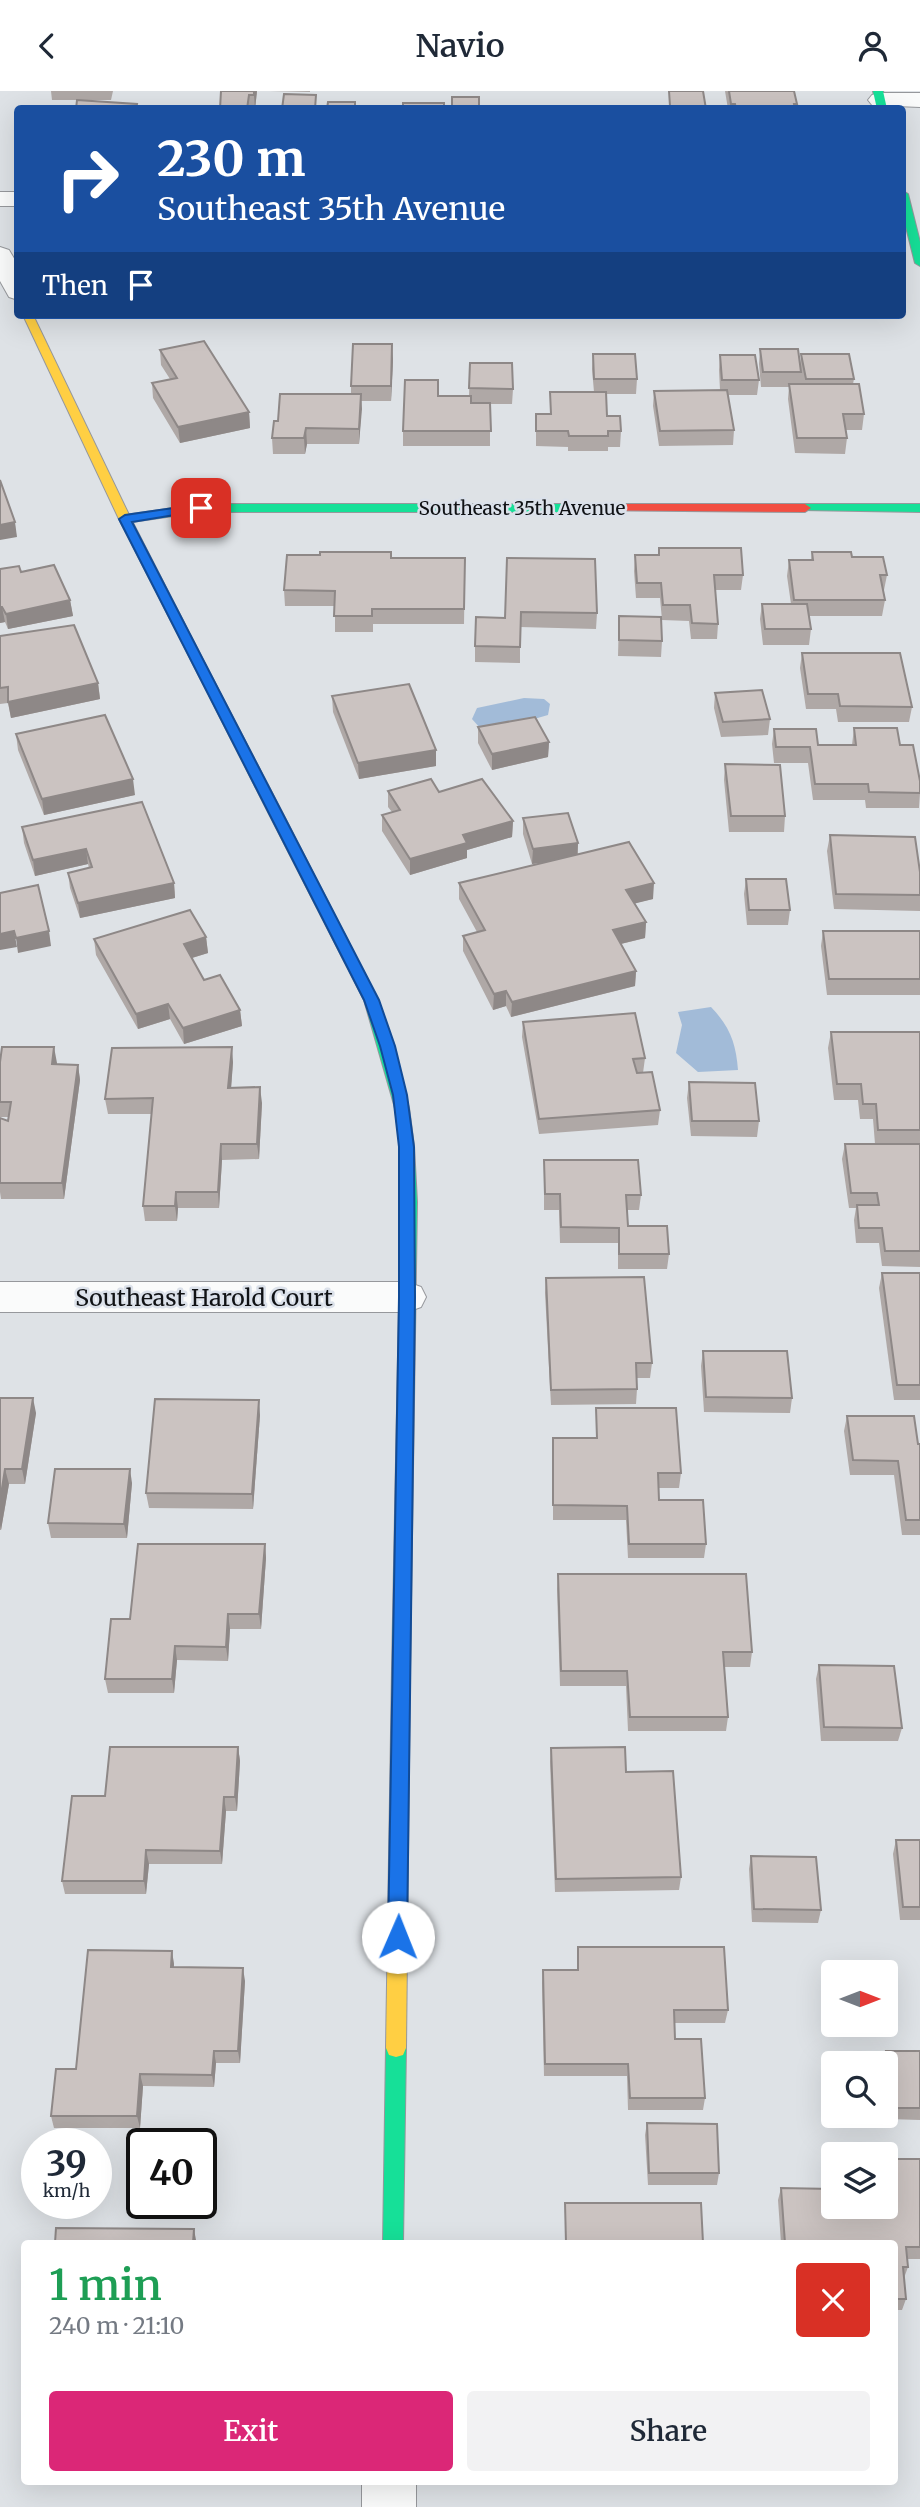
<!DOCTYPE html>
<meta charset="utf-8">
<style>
:root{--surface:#fff;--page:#f2f2f3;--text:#1f2937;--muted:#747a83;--accent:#db2777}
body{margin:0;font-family:Merriweather,serif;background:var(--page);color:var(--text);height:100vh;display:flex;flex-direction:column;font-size:26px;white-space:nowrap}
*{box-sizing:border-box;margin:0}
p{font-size:23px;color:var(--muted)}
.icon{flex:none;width:38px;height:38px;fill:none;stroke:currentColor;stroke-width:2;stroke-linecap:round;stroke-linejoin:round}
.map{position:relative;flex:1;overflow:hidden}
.panel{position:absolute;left:21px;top:2149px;width:877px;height:245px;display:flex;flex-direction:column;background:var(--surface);border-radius:7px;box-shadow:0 7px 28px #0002}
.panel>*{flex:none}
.banner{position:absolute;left:14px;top:14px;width:892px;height:214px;border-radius:7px;box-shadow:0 7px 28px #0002;background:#1a4fa0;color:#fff;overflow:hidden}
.needle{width:46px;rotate:90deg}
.controls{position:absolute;left:821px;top:1869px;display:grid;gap:14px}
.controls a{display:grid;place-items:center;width:77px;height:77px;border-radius:7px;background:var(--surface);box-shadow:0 7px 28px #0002;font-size:35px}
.speed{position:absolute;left:21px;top:2037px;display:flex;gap:14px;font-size:35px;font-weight:700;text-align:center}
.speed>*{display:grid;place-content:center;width:91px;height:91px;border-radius:50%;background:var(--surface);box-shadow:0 7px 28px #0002;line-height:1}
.speed small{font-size:18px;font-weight:400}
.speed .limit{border:4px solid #111;border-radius:10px;background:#fff;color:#111}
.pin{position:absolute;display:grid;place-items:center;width:60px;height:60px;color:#fff;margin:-30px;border-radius:14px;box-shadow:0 4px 10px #0006}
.me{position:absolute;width:77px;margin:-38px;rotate:1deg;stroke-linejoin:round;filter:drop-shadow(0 0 5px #0008)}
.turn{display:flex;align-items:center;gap:24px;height:147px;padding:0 28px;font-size:32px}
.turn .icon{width:91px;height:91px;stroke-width:2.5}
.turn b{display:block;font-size:49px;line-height:60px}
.then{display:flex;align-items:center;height:66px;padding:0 28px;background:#0003;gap:14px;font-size:26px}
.round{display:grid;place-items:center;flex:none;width:74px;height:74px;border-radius:7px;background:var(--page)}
.summary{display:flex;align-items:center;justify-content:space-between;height:119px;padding:0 28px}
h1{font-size:42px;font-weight:600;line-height:52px;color:#1e9e55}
.action{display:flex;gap:14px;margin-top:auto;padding:14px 28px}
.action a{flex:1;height:80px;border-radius:7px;background:var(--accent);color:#fff;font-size:28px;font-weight:600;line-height:80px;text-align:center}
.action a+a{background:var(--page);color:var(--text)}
header{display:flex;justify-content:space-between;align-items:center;height:91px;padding:0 28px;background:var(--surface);font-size:32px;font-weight:600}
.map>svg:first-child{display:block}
.water{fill:#a2bbd8}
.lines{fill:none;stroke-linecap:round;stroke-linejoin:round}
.street-casing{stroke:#96989c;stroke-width:2}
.fast-casing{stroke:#96989c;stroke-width:2}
.slow-casing{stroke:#96989c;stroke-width:2}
.jam-casing{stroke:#96989c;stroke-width:2}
.street{fill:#fafbfb;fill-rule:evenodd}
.fast{fill:#16e098;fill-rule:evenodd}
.slow{fill:#ffcf43;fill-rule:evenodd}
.jam{fill:#f24e42;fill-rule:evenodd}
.wall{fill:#afa8a6}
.shaded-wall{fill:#8e8887}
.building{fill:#cbc3c1;stroke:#8e8887;stroke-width:2}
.route{fill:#1a73e8;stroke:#114b97;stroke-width:2}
.labels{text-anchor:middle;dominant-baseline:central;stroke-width:5;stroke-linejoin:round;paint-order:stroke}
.far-street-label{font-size:19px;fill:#101215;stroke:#dbe1ea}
.street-label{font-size:23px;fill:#101215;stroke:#dbe1ea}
</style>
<header><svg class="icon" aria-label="back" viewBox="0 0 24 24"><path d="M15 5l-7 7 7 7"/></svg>Navio<svg class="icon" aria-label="person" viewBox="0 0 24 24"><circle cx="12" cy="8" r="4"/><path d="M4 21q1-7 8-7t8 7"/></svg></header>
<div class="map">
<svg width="920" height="2416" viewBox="0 0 920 2416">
<rect width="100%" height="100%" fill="#dee2e6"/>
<g class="water">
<polygon points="524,607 544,608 550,613 548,624 499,638 480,637 472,628 477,617"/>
<path d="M 711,916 C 730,936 736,952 738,979 L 698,981 L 676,962 L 682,934 L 678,921 Z"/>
</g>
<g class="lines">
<defs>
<g id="street">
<polygon points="880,2 920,2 920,16 872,14 868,9 872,4"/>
<rect x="0" y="101" width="18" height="14"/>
<polygon points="0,156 9,159 18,174 18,209 9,206 0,190"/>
<polygon points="0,1191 407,1191 421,1196 426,1206 421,1216 407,1221 0,1221"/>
<rect x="362" y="2390" width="54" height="26"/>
</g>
<g id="fast">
<polygon points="873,0 883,0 887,18 877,18"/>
<polygon points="903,100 908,103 920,151 920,175 915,172 903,124"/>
<polygon points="201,413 579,413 585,417 579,421 201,421 125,432 119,428 125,424"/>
<polygon points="805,413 920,413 920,421 801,419 801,415"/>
<polygon points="275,717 282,721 378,909 409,1017 414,1055 417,1111 410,1578 407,1583 401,1586 395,1583 392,1578 401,1111 400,1055 395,1017 364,909 268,721"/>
<polygon points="396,1948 403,1950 406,1957 403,2152 383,2152 386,1957 389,1950"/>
</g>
<g id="slow">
<polygon points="23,224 33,224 131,428 202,567 200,570 196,571 190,567 119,428"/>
<polygon points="401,1570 407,1573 410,1578 406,1957 403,1964 396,1966 389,1964 386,1957 392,1578 395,1573"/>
</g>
<g id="jam">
<polygon points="579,413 805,413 811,417 805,421 575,419 575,415"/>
<polygon points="196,563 202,567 282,721 280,724 275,725 268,721 190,567"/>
</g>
</defs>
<use href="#street" class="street-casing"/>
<use href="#fast" class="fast-casing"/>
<use href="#slow" class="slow-casing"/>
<use href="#jam" class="jam-casing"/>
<use href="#street" class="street"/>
<use href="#fast" class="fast"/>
<use href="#slow" class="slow"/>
<use href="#jam" class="jam"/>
</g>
<g class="wall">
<polygon points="51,0 113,0 111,9 79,9 137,13 138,18 76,18 77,9 52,9"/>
<polygon points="257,0 255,18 220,18"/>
<polygon points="270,0 310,0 310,1"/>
<polygon points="725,0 794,0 797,13 796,18 728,18"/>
<polygon points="764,224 831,224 831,226 764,225"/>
<polygon points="760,258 800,274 801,263 854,288 853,293 864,323 862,339 846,339 847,347 845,363 795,362 788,308 789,296 761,296 759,273"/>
<polygon points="160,259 249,321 250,337 180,352 153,307 152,292 170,288 161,274"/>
<polygon points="593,263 637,288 636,303 606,303 607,325 621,340 620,356 608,356 608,360 568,360 568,356 536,355 536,323 550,323 550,301 594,301 592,278"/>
<polygon points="720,264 759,289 757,304 728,304 734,339 733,354 659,355 653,315 654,300 720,299 719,279"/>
<polygon points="393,268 391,310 361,310 359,353 307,353 305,363 273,363 272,347 278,330 351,303 351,295"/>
<polygon points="470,272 513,298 512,313 490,313 490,355 403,355 403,340 438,305 469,305"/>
<polygon points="659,457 743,484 741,499 715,499 718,533 717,548 691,548 689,530 662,529 660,507 636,507 634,480 635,464 658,464"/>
<polygon points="812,461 852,466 887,484 884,499 883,499 885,509 882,525 809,525 811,538 809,554 763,554 760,528 762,513 791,513 787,485 789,469 811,469"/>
<polygon points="391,467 465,467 464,533 373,533 373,541 335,541 335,515 285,515 284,499"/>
<polygon points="507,467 597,522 596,538 520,536 520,572 475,571 475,555 505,527"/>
<polygon points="0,478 21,481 70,509 73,525 8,538 5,531 0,532"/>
<polygon points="619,525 662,550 661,566 618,565"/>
<polygon points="0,545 98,592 100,608 11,627 8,612 0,613"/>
<polygon points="802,562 912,616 909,631 838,631 836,618 806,618 800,577"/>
<polygon points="715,602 770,628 768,644 721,646 714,617"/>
<polygon points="332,605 436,675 359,688 333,621"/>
<polygon points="478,636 549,651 548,666 492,679 478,652"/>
<polygon points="854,637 900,654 920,702 919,717 866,717 865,709 813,709 808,672 774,672 772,653 774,638 818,654 852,654"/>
<polygon points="16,643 135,704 44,724 18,659"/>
<polygon points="725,673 785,725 784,741 729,741 724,689"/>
<polygon points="388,700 439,701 513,730 512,746 467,759 467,767 410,784 382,740 382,724 392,721 388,716"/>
<polygon points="523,727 578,752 578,764 653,808 635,812 646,831 645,847 621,853 636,880 635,895 511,926 506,915 493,919 463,860 463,845 477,841 459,808 459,792 542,772 532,773 523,743"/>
<polygon points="22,736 174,792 175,807 80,827 70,797 68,782 89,777 88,773 35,785 24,752"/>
<polygon points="830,744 920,781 920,820 834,818 827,760"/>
<polygon points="746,788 790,819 788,834 747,834 744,803"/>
<polygon points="823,840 920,840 920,904 827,904 821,855"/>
<polygon points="206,846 208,862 192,867 204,889 240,919 242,935 184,953 170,928 138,938 96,864 94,848"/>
<polygon points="523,931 645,967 643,982 660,1019 658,1034 539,1043 522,946"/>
<polygon points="831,941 920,941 920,1176 882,1175 879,1152 856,1152 854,1129 856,1117 849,1117 842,1068 845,1053 875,1053 873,1028 860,1028 858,1009 834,1009 828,957"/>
<polygon points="0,971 57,972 57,973 78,974 80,989 64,1108 1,1108 0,1101 0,1027 8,1030 9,1026 0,1026"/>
<polygon points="233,971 231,996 262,1012 259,1068 222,1069 219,1117 178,1117 177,1130 145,1130 143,1115 152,1023 108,1023 105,1008"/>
<polygon points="689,991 759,1030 757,1046 691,1045 687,1007"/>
<polygon points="544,1069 641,1104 639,1119 627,1119 628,1135 669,1163 667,1178 618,1178 618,1152 560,1152 559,1119 544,1119"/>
<polygon points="882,1182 920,1182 920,1309 894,1309 879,1197"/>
<polygon points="546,1187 652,1272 650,1287 637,1287 637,1298 636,1313 551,1314 545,1202"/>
<polygon points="703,1260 792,1307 790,1322 704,1321 701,1275"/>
<polygon points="0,1307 36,1322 25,1393 9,1393 1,1439 0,1439"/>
<polygon points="596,1317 681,1382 679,1397 658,1397 659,1409 706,1453 704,1467 628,1467 626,1429 553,1429 553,1347 596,1347"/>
<polygon points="260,1324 253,1418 149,1417 146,1402"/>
<polygon points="847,1325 920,1353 920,1444 902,1444 894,1384 850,1384 844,1340"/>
<polygon points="132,1392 127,1447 51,1447 48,1432"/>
<polygon points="265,1453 266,1467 261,1538 230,1538 228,1570 177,1569 174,1602 108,1602 105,1588 130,1528"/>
<polygon points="558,1483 752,1561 750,1576 724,1576 728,1626 726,1640 628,1640 626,1595 560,1595 557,1498"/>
<polygon points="819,1574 902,1637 898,1650 821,1650 816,1588"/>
<polygon points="238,1656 240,1670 237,1720 226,1720 222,1773 149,1773 146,1803 65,1803 62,1790 105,1705"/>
<polygon points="551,1657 626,1681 681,1786 679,1799 555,1801 550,1671"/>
<polygon points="896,1749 920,1749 920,1829 900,1829 893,1763"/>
<polygon points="751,1765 821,1819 818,1832 752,1831 749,1778"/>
<polygon points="578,1856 728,1919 725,1932 674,1932 675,1948 705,2007 703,2019 628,2019 627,1985 544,1985 542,1892 543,1879 577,1879"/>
<polygon points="172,1860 174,1876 245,1890 240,1972 216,1972 214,1996 143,1995 140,2037 54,2037 51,2025 76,1978"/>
<polygon points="886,1960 920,1960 920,2029 888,2028 886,2006 886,1972 882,1972"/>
<polygon points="647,2032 719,2082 717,2094 648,2094 645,2044"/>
<polygon points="892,2068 920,2068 920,2168 907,2168 908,2176 904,2187 906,2208 902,2219 894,2219 894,2152 781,2152 778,2109 781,2097 890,2098 888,2079"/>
<polygon points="565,2112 703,2152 565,2152"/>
</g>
<g class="shaded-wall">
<polygon points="254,0 257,0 255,18 254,4"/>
<polygon points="392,253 393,268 391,310 391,295"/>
<polygon points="361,303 362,318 359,353 359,338"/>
<polygon points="249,321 250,337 180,352 178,336"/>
<polygon points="306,337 307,353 305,363 304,347"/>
<polygon points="15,431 17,446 0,449 0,434"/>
<polygon points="70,509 73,525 8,538 6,523"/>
<polygon points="0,516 2,516 5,531 0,532"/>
<polygon points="98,592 100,608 11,627 8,611"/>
<polygon points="549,651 548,666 492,679 492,663"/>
<polygon points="436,659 436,675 359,688 358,672"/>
<polygon points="133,688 135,704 44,724 42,708"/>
<polygon points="513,730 512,746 467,759 467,767 410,784 410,768 463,744"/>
<polygon points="578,752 577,767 532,773 533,758"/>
<polygon points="86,758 88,773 35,785 33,769"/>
<polygon points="174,792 175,807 80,827 78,812"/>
<polygon points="654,792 653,808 625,815 626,799"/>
<polygon points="646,831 645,847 612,855 613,839"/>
<polygon points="14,840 17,856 0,859 0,843"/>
<polygon points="49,840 51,855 18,862 16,847"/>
<polygon points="206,846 208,862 185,869 184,853"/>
<polygon points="636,880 635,895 511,926 512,911"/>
<polygon points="506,900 506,915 493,919 494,903"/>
<polygon points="168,913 170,928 138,938 136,923"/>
<polygon points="240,919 242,935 184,953 183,937"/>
<polygon points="54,956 57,972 54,989 52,973"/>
<polygon points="232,956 233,971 230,1012 228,997"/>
<polygon points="78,974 80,989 64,1108 62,1092"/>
<polygon points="260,996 262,1012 259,1068 257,1053"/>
<polygon points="221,1053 222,1069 219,1117 218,1101"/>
<polygon points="176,1101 178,1117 177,1130 175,1115"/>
<polygon points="33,1307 36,1322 25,1393 22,1378"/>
<polygon points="259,1309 260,1324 253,1418 252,1403"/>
<polygon points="5,1378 9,1393 1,1439 0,1434 0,1410"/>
<polygon points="130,1378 132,1392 127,1447 124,1433"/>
<polygon points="265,1453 266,1467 261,1538 259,1523"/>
<polygon points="228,1523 230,1538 228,1570 226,1556"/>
<polygon points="175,1555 177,1569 174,1602 172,1588"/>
<polygon points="238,1656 240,1670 237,1720 235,1706"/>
<polygon points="224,1706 226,1720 222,1773 220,1760"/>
<polygon points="146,1759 149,1773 146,1803 144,1790"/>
<polygon points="172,1860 174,1873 173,1889 171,1876"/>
<polygon points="243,1877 245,1890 240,1972 238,1960"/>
<polygon points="214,1960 216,1972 214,1996 212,1984"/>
<polygon points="140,1983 143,1995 140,2037 137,2025"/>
<polygon points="194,2138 196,2149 196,2152 193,2152"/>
</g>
<g class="building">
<polygon points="221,0 254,0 254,4 249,4 247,18 220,18"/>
<polygon points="669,0 703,0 706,18 639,18 639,15 670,15"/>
<polygon points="729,0 794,0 797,13 794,13 795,18 736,18 735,13 731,13"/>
<polygon points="284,3 316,4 315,18 282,18"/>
<rect x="452" y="6" width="27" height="12"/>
<polygon points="77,9 137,13 136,18 76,18"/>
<polygon points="328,11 355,11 355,18 327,18"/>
<rect x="403" y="12" width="41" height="6"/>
<polygon points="204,250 249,321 178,336 152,292 177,287 160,259"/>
<polygon points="353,253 392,253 391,295 351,295"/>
<polygon points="760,258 798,258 801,281 763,281"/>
<polygon points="593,263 635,263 637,288 594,288"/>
<polygon points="801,263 849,263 854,288 806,288"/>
<polygon points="720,264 755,264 759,289 722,289"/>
<polygon points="470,272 512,272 513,298 469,297"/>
<polygon points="405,289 438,289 438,305 471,305 471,312 490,312 491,340 403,340"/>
<polygon points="789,293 859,293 864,323 843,323 847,347 797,347"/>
<polygon points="727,299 734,339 660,340 654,300"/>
<polygon points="550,301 606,301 607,325 620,325 621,340 608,340 608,345 569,345 568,340 536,340 536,323 551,323"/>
<polygon points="280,303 361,303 359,338 306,337 304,347 272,347 274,330 278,330"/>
<polygon points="0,389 15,431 0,434"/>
<polygon points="659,457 741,457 743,484 714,484 718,533 692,532 690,514 663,514 661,492 637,492 635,464 659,464"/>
<polygon points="320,461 391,461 391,467 465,467 464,518 372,518 372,525 334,525 335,500 284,499 287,464 320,464"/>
<polygon points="812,461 851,461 852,466 883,466 887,484 880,484 885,509 794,509 789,469 813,469"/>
<polygon points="507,467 595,468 597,522 521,521 520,556 475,555 476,526 505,527"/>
<polygon points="54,474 70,509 6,523 2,516 0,516 0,478 19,475 21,481"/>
<polygon points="762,513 807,513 811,538 765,538"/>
<polygon points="619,525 661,526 662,550 619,549"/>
<polygon points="74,534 98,592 8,611 8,596 0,597 0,545"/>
<polygon points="802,562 900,562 912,616 840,615 838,603 808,603"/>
<polygon points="409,593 436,659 358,672 332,605"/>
<polygon points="762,599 770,628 723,631 715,602"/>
<polygon points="105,624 133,688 42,708 16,643"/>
<polygon points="535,626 549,651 492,663 478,636"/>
<polygon points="854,637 897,637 900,654 913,654 920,690 920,702 869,701 868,693 815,693 810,656 776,656 774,638 816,638 818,654 856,654"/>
<polygon points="725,673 780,674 785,725 731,725"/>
<polygon points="431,688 439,701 482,688 513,730 463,744 467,752 410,768 382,724 400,719 388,700"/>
<polygon points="142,711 174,792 78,812 68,782 92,776 86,758 33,769 22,736"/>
<polygon points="568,722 578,752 533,758 523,727"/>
<polygon points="830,744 915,746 920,781 920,804 836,803"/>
<polygon points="629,751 654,792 626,799 646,831 613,839 636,880 512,911 506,900 494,903 463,845 485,839 459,792"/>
<polygon points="746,788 786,788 790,819 749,819"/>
<polygon points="38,794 49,840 16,847 14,840 0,843 0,802"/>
<polygon points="190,819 206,846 184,853 204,889 220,884 240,919 183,937 168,913 136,923 94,848"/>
<polygon points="823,840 920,840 920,888 829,888"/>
<polygon points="635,922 645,967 633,968 637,982 652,981 660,1019 539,1028 523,931"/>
<polygon points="831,941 920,941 920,1039 878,1039 876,1013 863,1013 861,993 837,993"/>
<polygon points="2,956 54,956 52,973 78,974 62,1092 0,1092 0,1027 8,1030 11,1011 0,1011 0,971"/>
<polygon points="232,956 228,997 260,996 257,1053 221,1053 218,1101 176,1101 175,1115 143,1115 153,1007 105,1008 112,957"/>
<polygon points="689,991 755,992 759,1030 692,1030"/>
<polygon points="845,1053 920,1053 920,1160 885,1160 882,1137 859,1137 857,1114 879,1114 877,1102 851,1102"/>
<polygon points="544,1069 638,1069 641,1104 626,1104 628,1135 667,1135 669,1163 619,1163 619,1137 561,1136 560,1103 545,1103"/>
<polygon points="882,1182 920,1182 920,1294 897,1294"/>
<polygon points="644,1186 652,1272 636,1272 637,1298 551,1299 546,1187"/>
<polygon points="703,1260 787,1260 792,1307 706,1306"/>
<polygon points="0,1307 33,1307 22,1378 5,1378 0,1410"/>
<polygon points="155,1308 259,1309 252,1403 146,1402"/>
<polygon points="596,1317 676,1317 681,1382 658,1382 659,1409 703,1409 706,1453 629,1453 627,1415 553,1414 553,1347 597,1347"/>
<polygon points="847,1325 914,1325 918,1353 920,1353 920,1429 906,1429 898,1370 853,1369"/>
<polygon points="55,1378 130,1378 124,1433 48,1432"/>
<polygon points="138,1453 265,1453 259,1523 228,1523 226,1556 175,1555 172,1588 105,1588 111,1528 130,1528"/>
<polygon points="558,1483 746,1483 752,1561 723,1561 728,1626 630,1626 627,1580 561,1580"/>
<polygon points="819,1574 894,1575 902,1637 824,1636"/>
<polygon points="110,1656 238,1656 235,1706 224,1706 220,1760 146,1759 144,1790 62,1790 72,1705 105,1705"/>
<polygon points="625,1656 626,1681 673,1680 681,1786 556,1788 551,1657"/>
<polygon points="896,1749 920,1749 920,1816 903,1816"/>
<polygon points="751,1765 816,1766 821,1819 754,1818"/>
<polygon points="578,1856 724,1856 728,1919 674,1919 675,1948 701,1948 705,2007 630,2007 628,1973 545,1973 543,1879 578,1879"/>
<polygon points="88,1859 172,1860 171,1876 243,1877 238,1960 214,1960 212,1984 140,1983 137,2025 51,2025 56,1978 76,1978"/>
<polygon points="886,1960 920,1960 920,2017 892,2017"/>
<polygon points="647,2032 717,2033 719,2082 649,2082"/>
<polygon points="892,2068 920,2068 920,2156 906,2156 908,2176 903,2176 906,2208 894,2208 894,2152 785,2152 781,2097 833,2098 833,2116 886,2116 886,2098 896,2098"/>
<polygon points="565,2112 701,2112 703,2152 566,2152"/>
<polygon points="56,2137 194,2138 193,2152 55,2152"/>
</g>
<polygon class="route" points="201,413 207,417 205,419 132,431 379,909 395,955 407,1004 414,1056 415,1206 407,1846 404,1852 398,1855 391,1852 388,1846 399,1206 399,1056 393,1004 380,955 364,909 119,428 125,424"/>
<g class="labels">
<g class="far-street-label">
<text x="522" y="417">Southeast 35th Avenue</text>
</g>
<g class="street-label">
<text x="204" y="1206">Southeast Harold Court</text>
</g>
</g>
</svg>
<div class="controls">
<a><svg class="needle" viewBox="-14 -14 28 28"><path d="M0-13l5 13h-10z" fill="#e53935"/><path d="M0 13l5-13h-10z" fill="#747a83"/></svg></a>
<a><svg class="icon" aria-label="search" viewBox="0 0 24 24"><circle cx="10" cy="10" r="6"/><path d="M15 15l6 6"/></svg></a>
<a><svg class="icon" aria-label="layers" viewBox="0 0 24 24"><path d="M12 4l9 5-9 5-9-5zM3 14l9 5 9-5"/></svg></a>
</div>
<div class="speed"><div>39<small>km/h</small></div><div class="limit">40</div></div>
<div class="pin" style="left:201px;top:417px;background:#d93025"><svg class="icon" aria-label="arrive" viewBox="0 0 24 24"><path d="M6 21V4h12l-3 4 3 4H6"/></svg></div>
<svg class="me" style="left:398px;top:1846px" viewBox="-20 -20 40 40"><circle r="19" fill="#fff"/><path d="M0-13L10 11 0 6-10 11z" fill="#1a73e8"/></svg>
<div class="banner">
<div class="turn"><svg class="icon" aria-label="right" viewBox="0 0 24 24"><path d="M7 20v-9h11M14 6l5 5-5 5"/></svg><div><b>230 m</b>Southeast 35th Avenue</div></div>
<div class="then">Then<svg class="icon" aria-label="arrive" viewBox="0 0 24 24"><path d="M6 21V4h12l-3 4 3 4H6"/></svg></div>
</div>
<section class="panel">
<div class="summary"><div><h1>1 min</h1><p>240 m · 21:10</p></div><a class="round" style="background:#d93025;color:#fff"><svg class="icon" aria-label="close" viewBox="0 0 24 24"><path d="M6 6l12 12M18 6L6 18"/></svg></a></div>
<div class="action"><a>Exit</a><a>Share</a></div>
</section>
</div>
